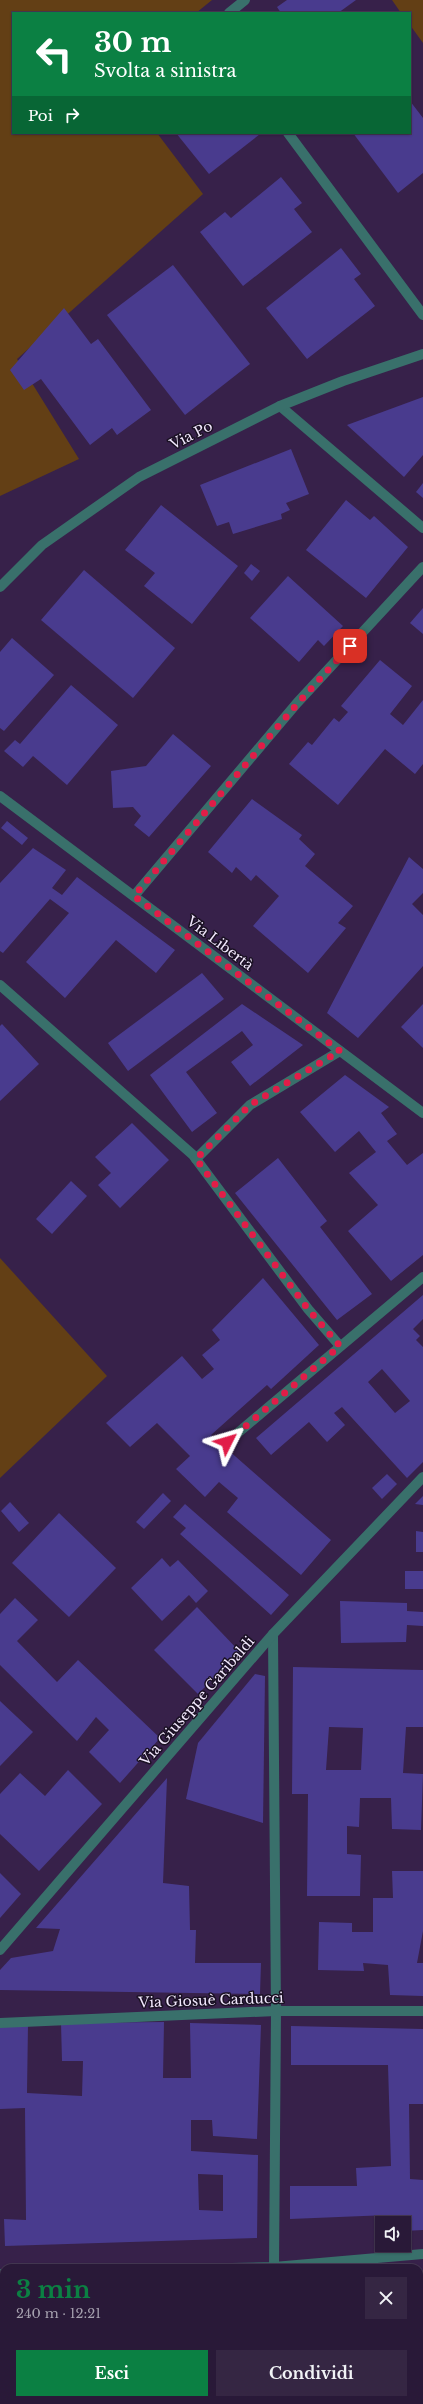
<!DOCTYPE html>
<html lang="it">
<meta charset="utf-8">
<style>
:root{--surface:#291938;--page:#352643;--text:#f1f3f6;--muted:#a5a0ae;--line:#453853;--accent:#0b8043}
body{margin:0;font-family:"Libre Baskerville",serif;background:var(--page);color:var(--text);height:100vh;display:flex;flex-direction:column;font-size:15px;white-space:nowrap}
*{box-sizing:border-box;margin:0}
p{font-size:13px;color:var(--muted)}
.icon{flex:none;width:22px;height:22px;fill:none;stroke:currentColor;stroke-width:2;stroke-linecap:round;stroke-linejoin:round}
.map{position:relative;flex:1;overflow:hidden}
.drawer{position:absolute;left:0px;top:2264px;width:423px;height:140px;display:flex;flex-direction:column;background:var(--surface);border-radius:12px 12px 0 0;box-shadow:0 1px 3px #0004,0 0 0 1px var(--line)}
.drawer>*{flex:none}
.guide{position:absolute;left:12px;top:12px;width:399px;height:122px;border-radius:0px;box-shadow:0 1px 3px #0004,0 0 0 1px var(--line);background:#0b8043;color:#fff;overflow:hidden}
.buttons{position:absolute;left:375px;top:2216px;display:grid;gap:8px}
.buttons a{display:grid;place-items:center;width:36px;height:36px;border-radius:0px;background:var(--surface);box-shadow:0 1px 3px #0004,0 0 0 1px var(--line);font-size:20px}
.pin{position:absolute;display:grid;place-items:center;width:34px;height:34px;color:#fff;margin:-17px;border-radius:8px;box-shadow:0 2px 6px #0006}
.me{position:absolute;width:44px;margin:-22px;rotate:50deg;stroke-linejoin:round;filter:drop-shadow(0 0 3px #0008)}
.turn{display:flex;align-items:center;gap:14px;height:84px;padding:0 16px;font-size:18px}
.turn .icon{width:52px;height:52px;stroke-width:2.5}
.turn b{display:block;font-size:28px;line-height:34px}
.then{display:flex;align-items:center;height:38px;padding:0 16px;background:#0003;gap:8px;font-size:15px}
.round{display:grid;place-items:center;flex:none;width:42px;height:42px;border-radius:0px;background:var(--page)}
.head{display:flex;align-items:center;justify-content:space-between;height:68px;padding:0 16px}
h1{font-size:24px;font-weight:800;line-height:30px;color:var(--accent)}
.primary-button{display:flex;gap:8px;margin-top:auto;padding:8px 16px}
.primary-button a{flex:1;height:46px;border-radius:0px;background:var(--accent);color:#fff;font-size:16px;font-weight:800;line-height:46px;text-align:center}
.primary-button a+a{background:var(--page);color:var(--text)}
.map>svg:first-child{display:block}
.green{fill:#633f15}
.building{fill:#493b8e;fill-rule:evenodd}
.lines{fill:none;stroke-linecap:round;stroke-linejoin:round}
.minor{stroke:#39706b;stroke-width:10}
.route{stroke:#e11d48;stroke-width:7;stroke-dasharray:0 12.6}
.labels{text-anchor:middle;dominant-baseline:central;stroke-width:3;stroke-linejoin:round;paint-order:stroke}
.street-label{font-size:14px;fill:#f2e8fd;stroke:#1a1123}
</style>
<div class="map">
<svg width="423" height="2404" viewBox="0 0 423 2404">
<rect width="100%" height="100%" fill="#37214a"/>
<g class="green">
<polygon points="0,0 212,0 196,13 13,13 13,133 157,133 203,194 17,359 79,459 0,496"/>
<polygon points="392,0 423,0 423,43 410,25 410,13 401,13"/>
<polygon points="0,1258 107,1376 0,1478"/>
</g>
<g class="building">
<polygon points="287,0 356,0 338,13 281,13 277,7"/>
<polygon points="410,101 423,118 423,173 398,193 353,133 410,133"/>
<polygon points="176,133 260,133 260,134 209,174"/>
<polygon points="281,177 302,203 294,209 312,232 243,286 200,232 225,212 231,218"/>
<polygon points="341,248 361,274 354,279 375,306 307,359 266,308"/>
<polygon points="173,265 250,364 185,415 107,315"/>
<polygon points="64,308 91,344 98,339 151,410 117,435 112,428 90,445 41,379 24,390 10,370"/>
<polygon points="423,397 423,455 404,477 347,425"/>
<polygon points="291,449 309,494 286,503 290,510 281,514 282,519 233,534 229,522 217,526 200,485"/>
<polygon points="423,483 423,498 416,492"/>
<polygon points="346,500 370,520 374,516 408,547 366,598 306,550"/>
<polygon points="161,505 238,566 192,624 144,586 155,573 125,550"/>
<polygon points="251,564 260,571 252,581 244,573"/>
<polygon points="84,570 175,648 133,698 41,620"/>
<polygon points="288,576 343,626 324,646 318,640 299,662 250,618"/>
<polygon points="423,608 423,634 410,623"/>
<polygon points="12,638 54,675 4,731 0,728 0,652"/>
<polygon points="380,660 412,686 390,714 403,725 423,700 423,764 415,774 385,749 338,805 289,764 308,742 312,745 334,718 339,722 348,712 341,706"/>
<polygon points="71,685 118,725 67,785 33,756 23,767 4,751 15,740 20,744"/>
<polygon points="173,734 211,766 149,837 134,825 141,816 133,807 113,808 111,771 146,766"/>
<polygon points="252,799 302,835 299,839 315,854 305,866 353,906 338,923 346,928 308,973 253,926 279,896 256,875 251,881 236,867 232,873 208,852"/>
<polygon points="7,821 28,838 22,845 1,828"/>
<polygon points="33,848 66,870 52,888 62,895 77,877 175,950 156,973 116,940 65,998 26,962 69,913 50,899 3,953 0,951 0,883"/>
<polygon points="409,857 423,869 423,893 412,904 423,915 423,966 358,1038 327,1013"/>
<polygon points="202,973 224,999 128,1071 108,1043"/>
<polygon points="242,1004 303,1045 250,1086 231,1062 253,1045 242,1031 186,1072 217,1113 192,1132 150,1075"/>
<polygon points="423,1004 423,1048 401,1027"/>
<polygon points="2,1024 39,1064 0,1101 0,1026"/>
<polygon points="345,1075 389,1107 381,1113 397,1134 387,1141 407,1165 423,1153 423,1255 391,1281 348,1231 378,1205 349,1173 376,1152 359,1131 335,1152 300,1112"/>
<polygon points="132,1123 169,1160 120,1208 98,1185 111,1173 95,1157"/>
<polygon points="278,1158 327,1221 320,1227 372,1294 337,1320 235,1193"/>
<polygon points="71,1181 87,1196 52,1234 36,1219"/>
<polygon points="263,1278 319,1345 271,1389 267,1385 211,1435 331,1540 301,1575 227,1512 238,1498 219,1482 205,1497 176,1469 190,1456 157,1423 130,1447 106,1423 182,1356 202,1379 214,1369 202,1355 220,1340 212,1330"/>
<path d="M 423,1295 L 423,1319 L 413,1329 L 420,1336 L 416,1340 L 423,1347 L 423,1462 L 407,1478 L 342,1407 L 334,1413 L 345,1425 L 327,1442 L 309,1422 L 271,1455 L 256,1438 ZM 382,1369 L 410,1401 L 395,1413 L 368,1382 Z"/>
<polygon points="387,1474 397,1484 382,1499 372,1488"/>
<polygon points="163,1493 171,1501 144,1529 136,1522"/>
<polygon points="423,1496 423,1505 415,1504"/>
<polygon points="10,1502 29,1523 19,1532 1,1511"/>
<polygon points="185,1504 289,1595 271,1615 180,1534 186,1528 173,1517"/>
<polygon points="59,1513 116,1568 69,1617 12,1563"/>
<polygon points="416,1531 423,1532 423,1552 416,1552"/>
<polygon points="162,1558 170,1567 178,1560 208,1591 196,1603 189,1595 162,1621 131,1588"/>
<rect x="405" y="1571" width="18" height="18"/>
<polygon points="15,1598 38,1620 17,1641 57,1682 78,1660 160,1738 120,1783 89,1752 109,1730 96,1717 77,1741 0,1665 0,1614"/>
<polygon points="340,1601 407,1603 407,1611 423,1612 423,1626 407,1625 406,1642 341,1643"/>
<polygon points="197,1607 240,1652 198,1694 154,1650"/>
<path d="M 293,1667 L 423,1670 L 423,1727 L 406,1727 L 403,1773 L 423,1774 L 421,1830 L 392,1829 L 391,1798 L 360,1798 L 359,1827 L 347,1826 L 347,1854 L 361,1855 L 360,1896 L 307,1896 L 308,1794 L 292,1794 ZM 329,1727 L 363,1728 L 361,1770 L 326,1770 Z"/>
<polygon points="255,1674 265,1676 263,1823 186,1799 198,1743"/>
<polygon points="0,1701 33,1732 0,1766"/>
<polygon points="68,1770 102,1804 39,1871 0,1834 0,1794 20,1773 45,1796"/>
<polygon points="167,1778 163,1883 189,1886 190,1930 196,1930 195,1963 261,1963 260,1994 0,1990 0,1970 11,1958 53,1951 60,1929 36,1928"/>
<polygon points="392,1871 423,1871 423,1931 417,1963 423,1963 423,1996 390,1995 388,1965 363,1963 364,1971 318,1970 319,1922 352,1923 352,1932 373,1932 373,1898 393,1898"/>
<polygon points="0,1873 21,1894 0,1918"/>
<path d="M 164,2022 L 163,2078 L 191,2078 L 190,2023 L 261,2025 L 257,2139 L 213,2136 L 212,2120 L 191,2120 L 191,2151 L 258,2155 L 257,2238 L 5,2246 L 4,2219 L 26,2220 L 25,2108 L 0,2109 L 0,2024 L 28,2024 L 27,2093 L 82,2096 L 83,2061 L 62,2061 L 61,2023 ZM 198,2174 L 223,2175 L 223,2211 L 199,2210 Z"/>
<polygon points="291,2026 423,2029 423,2104 409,2104 410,2179 423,2180 423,2230 404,2231 404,2223 388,2223 388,2215 290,2219 290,2186 357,2186 356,2168 391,2166 388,2065 291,2065"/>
<polygon points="419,2278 423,2278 423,2404 403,2404 403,2400 419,2400"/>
<polygon points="4,2295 4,2333 0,2333 0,2296"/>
<rect x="0" y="2363" width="4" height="33"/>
<rect x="14" y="2400" width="28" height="4"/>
<rect x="313" y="2400" width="57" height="4"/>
</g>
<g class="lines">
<g class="minor">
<polyline points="229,13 245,0"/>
<polyline points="288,133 423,315"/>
<polyline points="280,406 423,528"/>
<polyline points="0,587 42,545 139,477 280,406 343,381 423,354"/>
<polyline points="0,796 423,1113"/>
<polyline points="134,896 297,703 423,567"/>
<polyline points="0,985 193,1155 308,1309 340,1346"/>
<polyline points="196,1159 250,1105 340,1051"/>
<polyline points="227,1442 423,1277"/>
<polyline points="273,1634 276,2011 274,2268"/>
<polyline points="0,1950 273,1634 423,1477"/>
<polyline points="0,2023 276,2011 423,2011"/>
<polyline points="232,2268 274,2267 423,2254"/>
<polyline points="0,2274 4,2274"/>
<polyline points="272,2404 272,2400"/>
</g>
</g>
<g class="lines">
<polyline class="route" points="227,1442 340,1346 308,1309 196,1159 250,1105 340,1051 134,896 298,703 350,646"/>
</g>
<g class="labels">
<g class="street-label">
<text transform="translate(191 435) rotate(-27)">Via Po</text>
<text transform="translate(220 943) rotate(37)">Via Libertà</text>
<text transform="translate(197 1701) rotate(-49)">Via Giuseppe Garibaldi</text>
<text transform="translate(211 2000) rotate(-2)">Via Giosuè Carducci</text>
</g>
</g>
</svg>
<div class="buttons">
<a><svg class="icon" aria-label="sound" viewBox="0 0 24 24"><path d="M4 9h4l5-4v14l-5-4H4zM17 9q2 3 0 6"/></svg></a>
</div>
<div class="pin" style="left:350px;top:646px;background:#d93025"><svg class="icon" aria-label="arrive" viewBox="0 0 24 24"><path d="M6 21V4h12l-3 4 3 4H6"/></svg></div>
<svg class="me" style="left:227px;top:1442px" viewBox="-20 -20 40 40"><path d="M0-17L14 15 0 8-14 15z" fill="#e11d48" stroke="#fff" stroke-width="4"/></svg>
<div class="guide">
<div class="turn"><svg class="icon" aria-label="left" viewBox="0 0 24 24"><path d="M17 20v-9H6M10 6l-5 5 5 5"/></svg><div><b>30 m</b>Svolta a sinistra</div></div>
<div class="then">Poi<svg class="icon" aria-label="right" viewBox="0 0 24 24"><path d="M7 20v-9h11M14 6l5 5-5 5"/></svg></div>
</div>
<section class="drawer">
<div class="head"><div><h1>3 min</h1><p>240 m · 12:21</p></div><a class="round"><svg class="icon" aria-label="close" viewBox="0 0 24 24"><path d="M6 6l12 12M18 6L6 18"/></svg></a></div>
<div class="primary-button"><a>Esci</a><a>Condividi</a></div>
</section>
</div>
